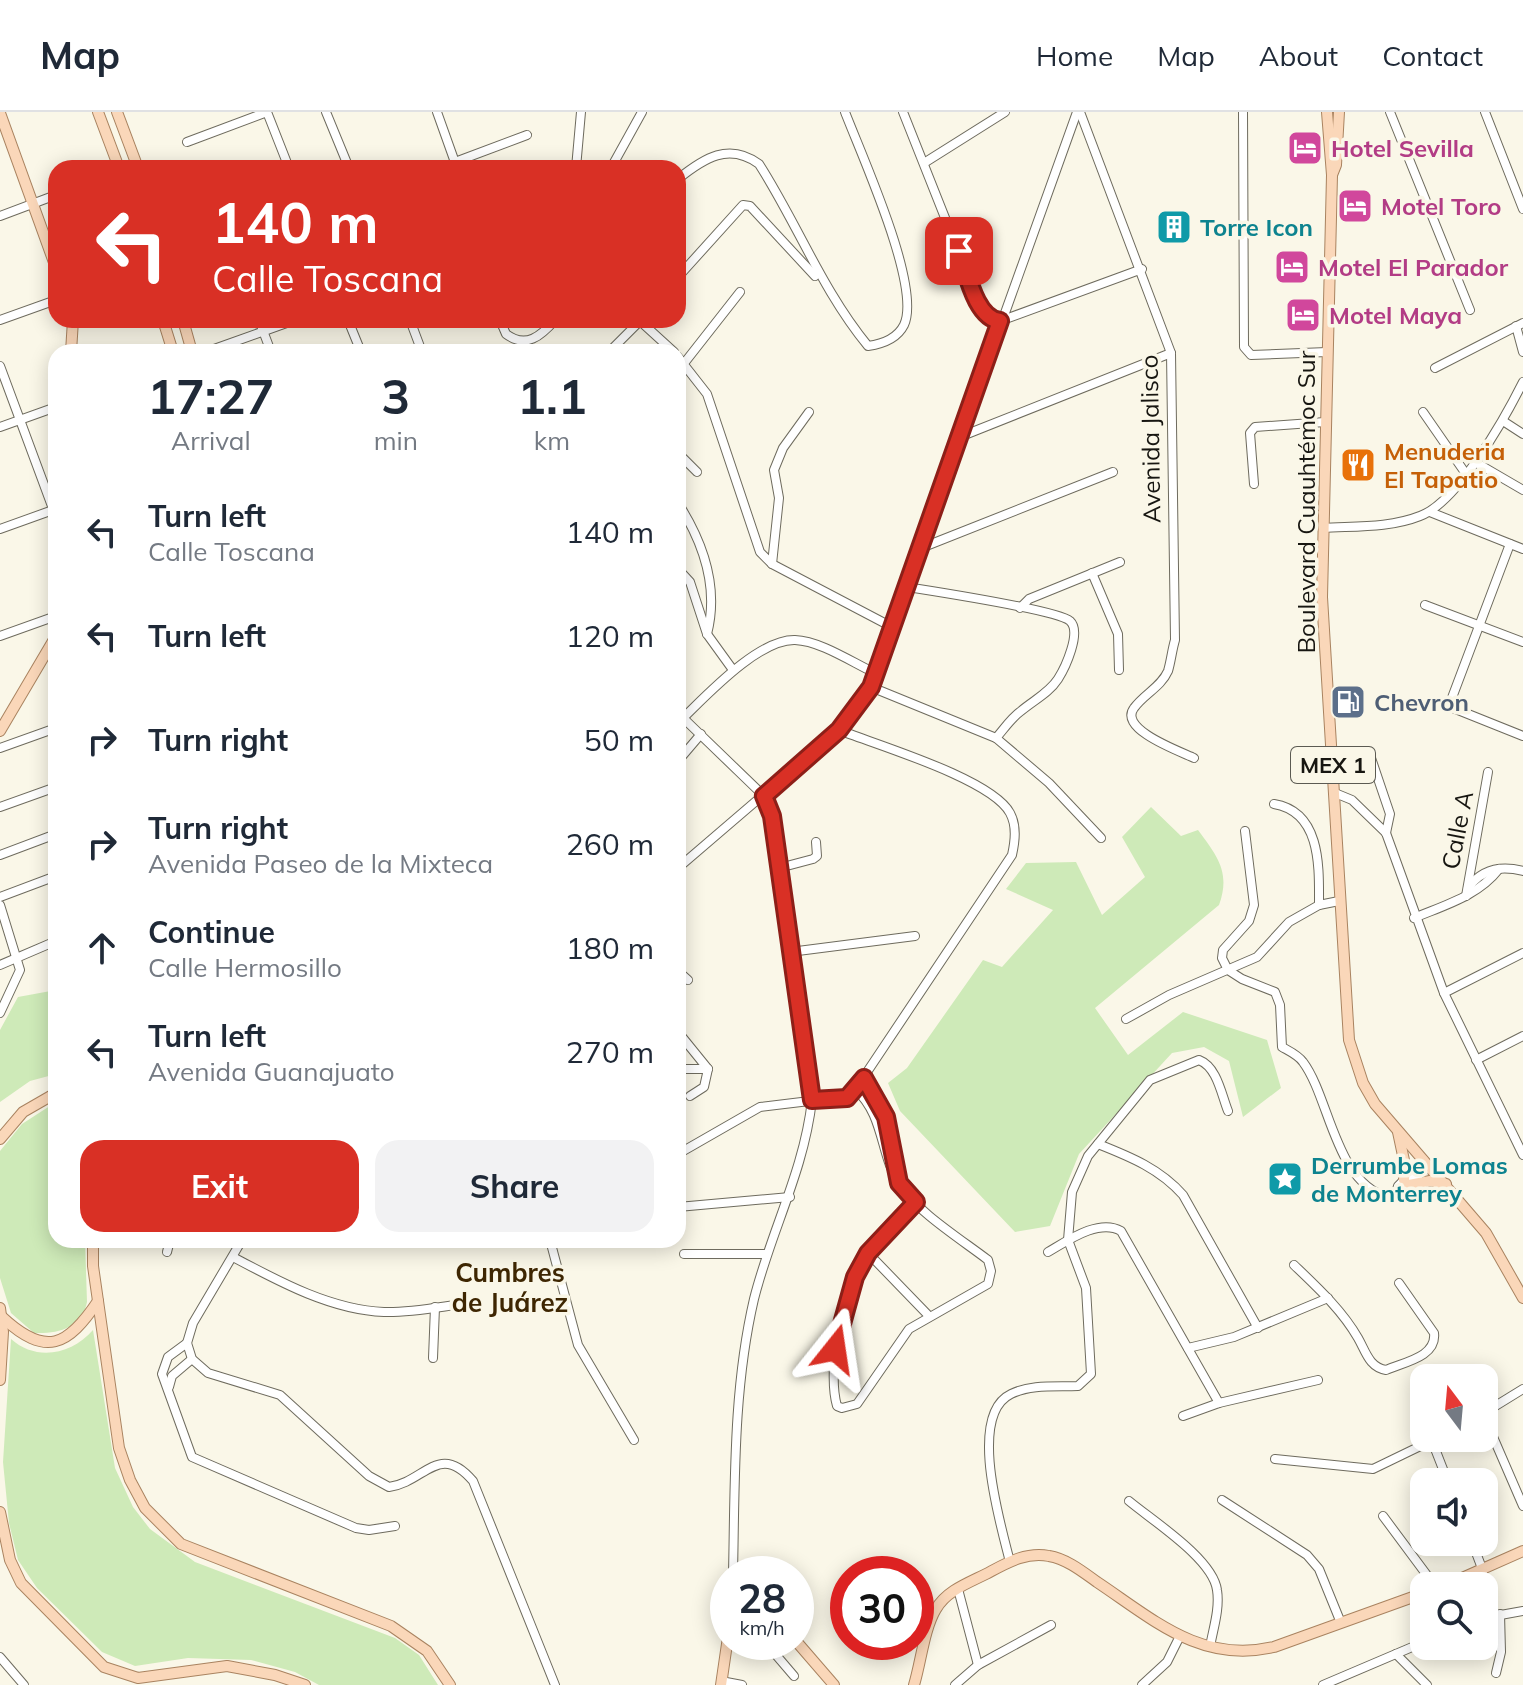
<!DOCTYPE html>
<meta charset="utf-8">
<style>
:root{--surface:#fff;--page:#f2f2f3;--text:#1f2937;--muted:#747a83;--line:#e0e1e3;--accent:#d93025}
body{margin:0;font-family:Mulish,sans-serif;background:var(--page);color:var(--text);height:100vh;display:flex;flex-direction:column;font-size:30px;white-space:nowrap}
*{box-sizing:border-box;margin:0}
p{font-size:26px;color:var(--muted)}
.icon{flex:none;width:44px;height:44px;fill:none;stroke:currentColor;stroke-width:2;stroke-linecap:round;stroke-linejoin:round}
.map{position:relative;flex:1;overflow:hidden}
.side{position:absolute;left:48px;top:232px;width:638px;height:904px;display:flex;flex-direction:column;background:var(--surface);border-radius:24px;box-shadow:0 4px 20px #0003}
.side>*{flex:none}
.top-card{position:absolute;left:48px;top:48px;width:638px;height:168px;border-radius:24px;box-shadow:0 4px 20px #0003;background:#d93025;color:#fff;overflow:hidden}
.needle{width:52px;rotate:344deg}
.buttons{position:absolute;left:1410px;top:1252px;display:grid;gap:16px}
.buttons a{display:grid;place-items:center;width:88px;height:88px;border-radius:16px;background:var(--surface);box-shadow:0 4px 20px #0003;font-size:40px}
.speed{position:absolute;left:710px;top:1444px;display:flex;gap:16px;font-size:40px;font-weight:700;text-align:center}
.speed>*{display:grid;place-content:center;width:104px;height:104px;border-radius:50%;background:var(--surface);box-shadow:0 4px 20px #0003;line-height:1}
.speed small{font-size:20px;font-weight:400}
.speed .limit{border:12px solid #d22;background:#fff;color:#111}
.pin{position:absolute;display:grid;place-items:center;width:68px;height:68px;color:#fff;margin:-34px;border-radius:16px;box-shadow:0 4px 12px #0006}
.me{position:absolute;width:88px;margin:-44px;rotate:15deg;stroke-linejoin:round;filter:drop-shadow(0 0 6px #0008)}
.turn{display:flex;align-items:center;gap:28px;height:168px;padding:0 32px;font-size:36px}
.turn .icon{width:104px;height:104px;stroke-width:2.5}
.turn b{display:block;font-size:56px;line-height:68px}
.eta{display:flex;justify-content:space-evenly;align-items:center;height:136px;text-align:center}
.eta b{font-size:48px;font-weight:700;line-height:56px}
.cta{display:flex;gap:16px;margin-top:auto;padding:16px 32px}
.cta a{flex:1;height:92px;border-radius:24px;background:var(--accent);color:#fff;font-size:32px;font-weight:700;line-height:92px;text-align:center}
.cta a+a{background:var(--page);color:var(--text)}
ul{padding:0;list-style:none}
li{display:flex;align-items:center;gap:24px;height:104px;padding:0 32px}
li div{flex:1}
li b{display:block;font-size:30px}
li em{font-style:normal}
header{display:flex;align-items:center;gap:48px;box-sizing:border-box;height:112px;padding:0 40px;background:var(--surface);border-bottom:2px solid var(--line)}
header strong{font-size:38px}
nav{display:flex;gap:44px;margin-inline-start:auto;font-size:28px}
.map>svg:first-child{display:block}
.green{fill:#ceeab8}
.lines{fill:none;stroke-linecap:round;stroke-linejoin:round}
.minor-casing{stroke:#6e6b5e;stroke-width:10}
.major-casing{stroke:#a98360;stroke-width:12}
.minor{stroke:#fff;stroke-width:8}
.major{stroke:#fad7b9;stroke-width:10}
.route-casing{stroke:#8d1f18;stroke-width:20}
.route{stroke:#d93025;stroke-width:14}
.labels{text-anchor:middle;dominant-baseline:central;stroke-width:7;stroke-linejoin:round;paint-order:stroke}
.shield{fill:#faf7e8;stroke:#5b5a52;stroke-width:2}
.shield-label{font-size:22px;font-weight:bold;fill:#171611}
.hotel-label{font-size:24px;font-weight:bold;fill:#b23c85;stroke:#faf7e8;text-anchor:start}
.culture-label{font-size:24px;font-weight:bold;fill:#0d838f;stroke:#faf7e8;text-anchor:start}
.street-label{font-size:24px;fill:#171611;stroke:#faf7e8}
.food-label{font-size:24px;font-weight:bold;fill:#c56008;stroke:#faf7e8;text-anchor:start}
.service-label{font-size:24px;font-weight:bold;fill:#4e5e75;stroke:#faf7e8;text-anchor:start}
.neighbourhood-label{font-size:26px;font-weight:bold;fill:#3e2602;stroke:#faf7e8}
</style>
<header>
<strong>Map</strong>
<nav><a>Home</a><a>Map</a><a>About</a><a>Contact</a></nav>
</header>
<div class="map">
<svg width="1523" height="1573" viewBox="0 0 1523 1573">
<rect width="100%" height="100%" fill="#faf7e8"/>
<g class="green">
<path d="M 1151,695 L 1181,724 L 1198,718 C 1217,744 1231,760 1219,793 L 1095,896 L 1128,943 L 1183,900 L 1267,928 L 1281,976 L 1243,1005 L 1229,949 L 1204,935 L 1172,941 L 1079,1042 L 1050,1114 L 1015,1120 L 900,999 L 888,971 L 907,956 L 983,848 L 1002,855 L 1053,798 L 1006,777 L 1026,751 L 1076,750 L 1102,803 L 1145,765 L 1122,725 Z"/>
<polygon points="56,878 56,962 30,969 0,990 0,918 18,885"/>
<path d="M 56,990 L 56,1128 L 85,1128 L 87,1190 C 82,1216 58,1222 34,1221 L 11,1201 L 0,1166 L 0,1039 L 22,1012 Z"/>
<path d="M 93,1218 L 115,1356 L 133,1395 L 150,1417 L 195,1450 L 395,1526 L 419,1543 L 438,1573 L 319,1573 L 295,1560 L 251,1548 L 188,1546 L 135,1554 L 102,1540 L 37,1476 L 18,1448 L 9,1411 L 3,1350 L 11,1227 C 37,1250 72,1242 93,1218 Z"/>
</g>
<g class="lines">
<defs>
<g id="minor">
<polyline points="326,0 349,56"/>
<polyline points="437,0 457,56"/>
<polyline points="903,0 982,199 991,208 1000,209 1142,157"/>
<path d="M 1080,0 L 1171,241 L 1175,528 C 1172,538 1171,549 1168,559 C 1161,575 1144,582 1134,596 C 1118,617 1179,639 1194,646"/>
<polyline points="1243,0 1244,235 1251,243 1327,240"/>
<polyline points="1390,0 1470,198"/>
<polyline points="1485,0 1523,97"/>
<polyline points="187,30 267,0 289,56"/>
<polyline points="455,50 527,23"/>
<polyline points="924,51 1005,0"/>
<polyline points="576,56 581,0"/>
<polyline points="611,56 642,0"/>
<path d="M 678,67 C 704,46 729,30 759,52 C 798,113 822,178 868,234 C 882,232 897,227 904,213 C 922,175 861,42 845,0"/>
<polyline points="0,104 56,83"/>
<polyline points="678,165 743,93 750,94 815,164"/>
<polyline points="0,208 56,188"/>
<polyline points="259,208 271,240"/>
<polyline points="348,208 361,240"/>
<polyline points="410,208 422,240"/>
<path d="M 500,208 L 506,222 C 526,237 541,224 555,208"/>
<polyline points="640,209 674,240"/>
<polyline points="1516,214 1523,240"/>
<polyline points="214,237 295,208"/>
<polyline points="609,240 641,208"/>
<polyline points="678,245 707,282 760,440 772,452 892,515"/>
<polyline points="0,254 56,405"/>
<polyline points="1435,256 1523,211"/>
<polyline points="678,259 740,180"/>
<polyline points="1423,300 1466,362"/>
<polyline points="1503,309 1523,322"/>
<polyline points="0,315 56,295"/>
<polyline points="962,324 1171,241"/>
<polyline points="678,341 697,360"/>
<polyline points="1475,350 1523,378"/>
<polyline points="1254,372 1250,321 1255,315 1325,310"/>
<path d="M 678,391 C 703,430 719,476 707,522"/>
<polyline points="1430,400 1523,437"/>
<path d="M 1323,416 C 1354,414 1390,416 1420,404 C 1458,390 1505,306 1523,270"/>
<polyline points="0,417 53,398"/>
<polyline points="1510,432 1450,591 1453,596 1523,624"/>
<polyline points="921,436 1113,360"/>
<polyline points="772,452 779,386 774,358 783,336 809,300"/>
<polyline points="678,457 690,470 707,522 733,558"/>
<polyline points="1092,461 1118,522 1119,558"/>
<path d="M 907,475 C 932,479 1057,498 1070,509 C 1082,520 1065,556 1058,567 C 1049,581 1034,588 1021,599 C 1011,606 1004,617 996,626"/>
<polyline points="1425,493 1523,530"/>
<polyline points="1020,496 1029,487 1120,450"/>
<polyline points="0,524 56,504"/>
<polyline points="871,575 996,626 1049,671 1101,726"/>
<path d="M 678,601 L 764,684 L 772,704 L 812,988 C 804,1059 771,1119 754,1187 C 733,1277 735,1370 733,1462"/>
<path d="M 683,606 C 708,582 759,527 795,528 C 821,529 853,551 877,562"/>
<polyline points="0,636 56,616"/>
<polyline points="1369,640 1390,702 1386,721"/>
<polyline points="678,649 701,622"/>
<polyline points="1335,681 1352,688 1386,721 1444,881 1523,1043"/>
<path d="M 1274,692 C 1322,700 1319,757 1319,793"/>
<polyline points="0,695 56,675"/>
<path d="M 1245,719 L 1254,793 L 1249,809 L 1223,838 L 1222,846 L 1228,858 L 1242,867 L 1275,880 L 1280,893 L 1282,935 C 1289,939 1298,943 1303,950 C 1330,986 1335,1071 1388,1085 L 1403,1079 L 1429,1053"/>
<polyline points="0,743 56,722"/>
<polyline points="678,756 839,618 871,575 1077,0"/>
<polyline points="779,756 813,747 817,744 816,730"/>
<path d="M 1468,776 C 1482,757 1500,753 1523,759"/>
<polyline points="1466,784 1488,660"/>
<polyline points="0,785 56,764"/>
<polyline points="0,793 20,858 0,901"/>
<path d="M 1414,806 C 1445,793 1478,784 1499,757"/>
<polyline points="790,840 915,824"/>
<polyline points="0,853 56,829"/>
<polyline points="678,859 688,868"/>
<polyline points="1444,881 1523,841"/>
<polyline points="1126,907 1169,883 1257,845 1289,810 1319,793 1339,789"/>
<polyline points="678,920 708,957 678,957"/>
<polyline points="1476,948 1523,924"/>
<path d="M 864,966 C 881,993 898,1024 894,1056"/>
<path d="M 856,978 C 884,1003 880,1042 899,1072 C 916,1099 962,1128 988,1148 L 991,1159 L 988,1172 L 909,1217 L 857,1292 L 842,1296 L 837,1294 C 826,1255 844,1171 869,1140 C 883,1122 901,1107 916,1090"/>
<polyline points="690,984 704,975 708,957"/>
<path d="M 1098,1032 C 1131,1045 1160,1057 1183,1083 L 1258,1216"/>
<path d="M 678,1042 L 760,995 L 851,984 L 1012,743 C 1015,729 1017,714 1010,701 C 992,667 877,633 839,618"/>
<polyline points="1396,1081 1398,1074 1424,1048"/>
<polyline points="678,1095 790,1085"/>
<path d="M 242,1128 L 193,1211 L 187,1231 L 192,1247 L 208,1261 L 280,1283 L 369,1364 L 389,1375 C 425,1370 439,1329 473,1369 L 555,1573"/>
<polyline points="550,1128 578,1233 634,1328"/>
<polyline points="167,1140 170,1128"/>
<path d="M 1048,1140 C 1067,1129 1099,1106 1121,1119 L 1219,1291"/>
<polyline points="868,1141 928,1203"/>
<polyline points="684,1142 767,1142"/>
<path d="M 233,1145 C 278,1169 331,1198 384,1200 C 415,1201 447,1193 478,1190"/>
<path d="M 1294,1153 C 1317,1175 1342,1198 1358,1226 C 1366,1240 1369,1255 1386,1258 C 1404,1250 1437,1245 1434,1221 L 1399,1171"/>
<polyline points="187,1231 168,1245 162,1262 192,1345 356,1416 369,1418 395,1414"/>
<polyline points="1188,1236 1234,1225 1328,1186"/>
<polyline points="433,1246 435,1195"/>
<polyline points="169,1275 172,1264 192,1247"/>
<polyline points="1484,1301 1523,1277"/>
<polyline points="1183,1304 1219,1291 1318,1268"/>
<polyline points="1484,1304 1523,1394"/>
<polyline points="1432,1329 1448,1370"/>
<polyline points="1275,1347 1373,1357 1437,1326"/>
<polyline points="1222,1388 1307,1443 1319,1457 1341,1511"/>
<path d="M 1129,1389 C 1153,1409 1213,1447 1217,1478 C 1220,1497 1213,1517 1210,1535"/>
<polyline points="1383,1404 1435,1474"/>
<polyline points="1472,1430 1483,1459"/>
<path d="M 1010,1450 C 1001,1413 967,1303 1011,1282 C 1031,1272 1057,1275 1078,1274 L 1091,1262 L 1086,1176 L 1068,1128 L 1072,1080 L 1088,1044 L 1150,968 L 1199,948 C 1217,955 1221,981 1228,999"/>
<polyline points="958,1477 978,1553"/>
<polyline points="1484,1506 1523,1499"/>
<polyline points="765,1530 794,1564"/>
<polyline points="1396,1542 1427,1573"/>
<polyline points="0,1545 24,1573"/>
<polyline points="1496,1561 1501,1540 1500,1502"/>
<polyline points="721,1569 742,1573"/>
<polyline points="955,1573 978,1553 1051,1513"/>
<polyline points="1142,1573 1167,1550 1179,1526"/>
<polyline points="1323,1573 1424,1530"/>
</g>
<g id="major">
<polyline points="98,0 119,56"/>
<polyline points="117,0 138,56"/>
<polyline points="1327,0 1332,63 1322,485 1349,928 1363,971 1375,992 1486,1121 1523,1186"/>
<polyline points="0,1 56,156"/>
<polyline points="1332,63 1336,53 1339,0"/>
<polyline points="163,208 173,240"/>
<polyline points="183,208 192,240"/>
<polyline points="71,240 73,208"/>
<polyline points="0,619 56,524"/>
<polyline points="1398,1020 1405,1053 1404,1068"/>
<polyline points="0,1027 23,1000 56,981"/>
<polyline points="1409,1073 1430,1069 1446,1072"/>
<polyline points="93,1128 93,1154 119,1336 130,1368 145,1396 181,1432 391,1514 427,1539 450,1573"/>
<polyline points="0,1196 3,1220 0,1268"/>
<path d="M 2,1205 C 46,1246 68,1234 98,1189"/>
<polyline points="0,1400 10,1448 21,1471 104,1555 138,1566 227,1554 275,1563 305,1573"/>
<polyline points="1444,1474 1523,1439"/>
<polyline points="796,1529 834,1573"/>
<polyline points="721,1573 728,1525"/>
<path d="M 914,1573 C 921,1550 924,1517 936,1497 C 946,1479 968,1471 986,1462 C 1005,1452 1026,1439 1049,1444 C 1067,1447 1083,1460 1097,1470 C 1154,1508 1201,1552 1274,1535 L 1424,1481"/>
</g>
</defs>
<use href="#minor" class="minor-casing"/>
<use href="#major" class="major-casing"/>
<use href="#minor" class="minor"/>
<use href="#major" class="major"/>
</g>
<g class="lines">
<defs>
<path id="route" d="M 835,1237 L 855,1165 L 868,1141 L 916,1090 L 899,1071 L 886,1005 L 864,966 L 847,986 L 812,988 L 772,704 L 764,684 L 839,618 L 871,575 L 1000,209 C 975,206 967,160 959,139"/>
</defs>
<use href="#route" class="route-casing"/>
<use href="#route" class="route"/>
</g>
<defs>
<symbol id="hotel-square" viewBox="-11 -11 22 22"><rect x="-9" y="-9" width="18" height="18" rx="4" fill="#d1479c" stroke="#faf7e8"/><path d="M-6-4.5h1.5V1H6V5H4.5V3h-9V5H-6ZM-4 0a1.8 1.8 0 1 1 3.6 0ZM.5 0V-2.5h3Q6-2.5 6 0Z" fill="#fff"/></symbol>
<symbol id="building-square" viewBox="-11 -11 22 22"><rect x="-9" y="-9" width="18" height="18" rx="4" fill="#0f9aa8" stroke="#faf7e8"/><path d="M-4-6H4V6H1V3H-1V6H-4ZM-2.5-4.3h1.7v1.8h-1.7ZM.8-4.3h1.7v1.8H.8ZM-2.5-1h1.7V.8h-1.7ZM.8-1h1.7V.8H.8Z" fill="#fff"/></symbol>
<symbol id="restaurant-square" viewBox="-11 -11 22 22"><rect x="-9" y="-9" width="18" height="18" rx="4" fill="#e8710a" stroke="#faf7e8"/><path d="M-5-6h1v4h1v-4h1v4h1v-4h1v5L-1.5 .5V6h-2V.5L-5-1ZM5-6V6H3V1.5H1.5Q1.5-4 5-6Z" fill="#fff"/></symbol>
<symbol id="fuel-square" viewBox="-11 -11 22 22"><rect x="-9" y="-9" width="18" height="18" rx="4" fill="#5c6f8a" stroke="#faf7e8"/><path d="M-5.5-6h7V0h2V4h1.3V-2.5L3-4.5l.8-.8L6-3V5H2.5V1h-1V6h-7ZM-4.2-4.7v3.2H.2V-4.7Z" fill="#fff"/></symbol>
<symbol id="sight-square" viewBox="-11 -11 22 22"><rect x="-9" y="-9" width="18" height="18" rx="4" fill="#0f9aa8" stroke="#faf7e8"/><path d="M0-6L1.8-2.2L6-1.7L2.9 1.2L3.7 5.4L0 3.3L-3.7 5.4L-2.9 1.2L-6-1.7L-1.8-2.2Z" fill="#fff"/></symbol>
</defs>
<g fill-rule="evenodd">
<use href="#hotel-square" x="1285" y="16" width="40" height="40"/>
<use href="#hotel-square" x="1335" y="74" width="40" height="40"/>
<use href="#building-square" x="1154" y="95" width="40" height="40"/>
<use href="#hotel-square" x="1272" y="135" width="40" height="40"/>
<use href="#hotel-square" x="1283" y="183" width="40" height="40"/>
<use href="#restaurant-square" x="1338" y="333" width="40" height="40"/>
<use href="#fuel-square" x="1328" y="570" width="40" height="40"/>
<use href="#sight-square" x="1265" y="1047" width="40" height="40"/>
</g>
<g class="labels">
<rect class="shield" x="1291" y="635" width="84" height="36" rx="6"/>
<g class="shield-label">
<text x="1333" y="653">MEX 1</text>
</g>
<g class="hotel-label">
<text x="1331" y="36">Hotel Sevilla</text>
<text x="1381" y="94">Motel Toro</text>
<text x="1318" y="155">Motel El Parador</text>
<text x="1329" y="203">Motel Maya</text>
</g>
<g class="culture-label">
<text x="1200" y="115">Torre Icon</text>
<text x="1311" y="1053">Derrumbe Lomas<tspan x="1311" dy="28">de Monterrey</tspan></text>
</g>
<g class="street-label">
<text transform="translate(1150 327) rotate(-91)">Avenida Jalisco</text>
<text transform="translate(1306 390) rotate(-90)">Boulevard Cuauhtémoc Sur</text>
<text transform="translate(1457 718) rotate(-79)">Calle A</text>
</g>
<g class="food-label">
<text x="1384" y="339">Menuderia<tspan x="1384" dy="28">El Tapatio</tspan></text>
</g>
<g class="service-label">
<text x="1374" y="590">Chevron</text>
</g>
<g class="neighbourhood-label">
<text x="510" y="1160">Cumbres<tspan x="510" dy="30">de Juárez</tspan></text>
</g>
</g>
</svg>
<div class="buttons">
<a><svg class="needle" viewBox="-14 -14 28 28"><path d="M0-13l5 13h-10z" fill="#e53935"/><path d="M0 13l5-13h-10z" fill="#747a83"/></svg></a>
<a><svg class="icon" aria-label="sound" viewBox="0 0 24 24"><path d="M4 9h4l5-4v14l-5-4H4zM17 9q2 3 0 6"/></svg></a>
<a><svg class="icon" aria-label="search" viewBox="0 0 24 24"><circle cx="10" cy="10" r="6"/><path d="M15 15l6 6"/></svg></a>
</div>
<div class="speed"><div>28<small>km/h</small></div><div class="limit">30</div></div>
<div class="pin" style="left:959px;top:139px;background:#d93025"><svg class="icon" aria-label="arrive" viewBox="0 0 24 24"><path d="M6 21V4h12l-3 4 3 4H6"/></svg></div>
<svg class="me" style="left:835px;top:1237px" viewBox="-20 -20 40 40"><path d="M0-17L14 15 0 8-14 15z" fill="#d93025" stroke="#fff" stroke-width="4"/></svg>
<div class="top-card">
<div class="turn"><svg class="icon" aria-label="left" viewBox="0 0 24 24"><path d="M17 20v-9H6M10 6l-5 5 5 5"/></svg><div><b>140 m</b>Calle Toscana</div></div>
</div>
<section class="side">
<div class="eta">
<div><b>17:27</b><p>Arrival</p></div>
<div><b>3</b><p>min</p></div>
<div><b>1.1</b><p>km</p></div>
</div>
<ul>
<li><svg class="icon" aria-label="left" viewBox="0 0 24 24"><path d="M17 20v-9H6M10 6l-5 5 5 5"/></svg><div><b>Turn left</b><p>Calle Toscana</p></div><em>140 m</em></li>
<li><svg class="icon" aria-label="left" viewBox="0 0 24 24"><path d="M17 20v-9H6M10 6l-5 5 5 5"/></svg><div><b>Turn left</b></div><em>120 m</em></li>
<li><svg class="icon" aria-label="right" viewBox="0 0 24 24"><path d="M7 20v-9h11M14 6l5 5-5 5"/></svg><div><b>Turn right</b></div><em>50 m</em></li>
<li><svg class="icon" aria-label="right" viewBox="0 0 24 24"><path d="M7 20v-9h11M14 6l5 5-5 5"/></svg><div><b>Turn right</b><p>Avenida Paseo de la Mixteca</p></div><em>260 m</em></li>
<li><svg class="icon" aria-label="ahead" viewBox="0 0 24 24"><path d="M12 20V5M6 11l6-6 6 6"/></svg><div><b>Continue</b><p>Calle Hermosillo</p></div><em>180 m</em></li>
<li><svg class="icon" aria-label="left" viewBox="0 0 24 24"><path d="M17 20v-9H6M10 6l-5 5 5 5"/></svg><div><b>Turn left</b><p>Avenida Guanajuato</p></div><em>270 m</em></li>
</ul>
<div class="cta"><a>Exit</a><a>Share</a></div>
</section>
</div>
